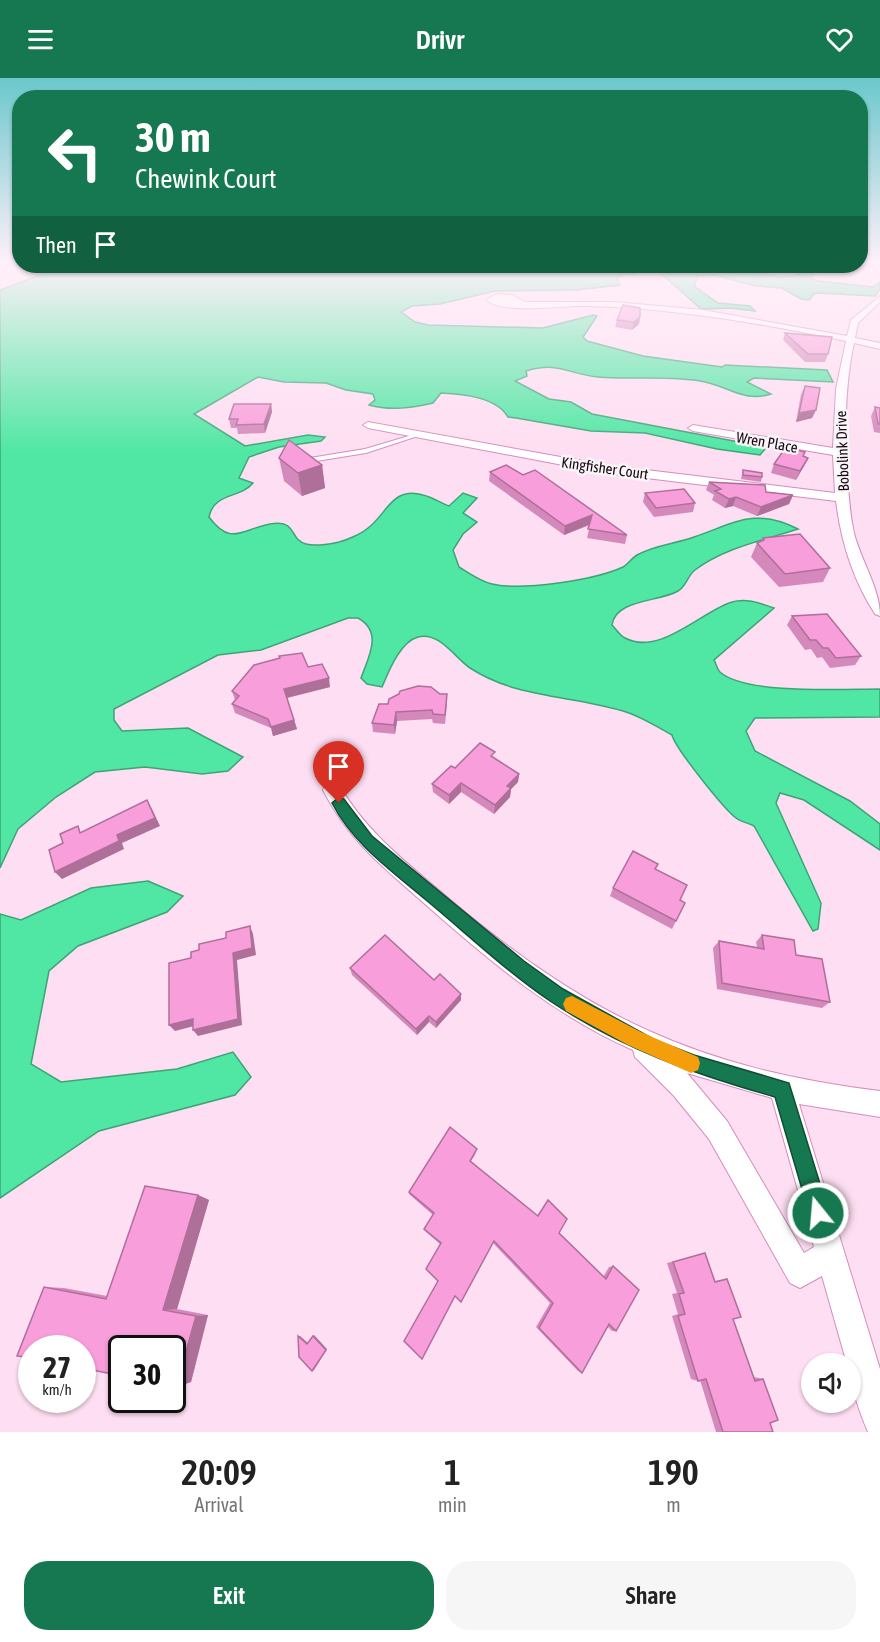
<!DOCTYPE html>
<style>
:root{--surface:#fff;--page:#f6f6f6;--text:#222;--muted:#767676;--accent:#167850}
body{margin:0;font-family:"Asap Condensed",sans-serif;background:var(--page);color:var(--text);height:100vh;display:flex;flex-direction:column;font-size:22px;white-space:nowrap}
*{box-sizing:border-box;margin:0}
p{font-size:20px;color:var(--muted)}
.icon{flex:none;width:33px;height:33px;fill:none;stroke:currentColor;stroke-width:2;stroke-linecap:round;stroke-linejoin:round}
.map{position:relative;height:1354px;overflow:hidden}
.sheet{display:flex;flex-direction:column;background:var(--surface);flex:1}
.sheet>*{flex:none}
.banner{position:absolute;left:12px;top:12px;width:856px;height:183px;border-radius:24px;box-shadow:0 2px 4px #0004;background:#167850;color:#fff;overflow:hidden}
.controls{position:absolute;left:801px;top:1275px;display:grid;gap:12px}
.controls a{display:grid;place-items:center;width:60px;height:60px;border-radius:50%;background:var(--surface);box-shadow:0 2px 4px #0004;font-size:30px}
.speed{position:absolute;left:18px;top:1257px;display:flex;gap:12px;font-size:30px;font-weight:700;text-align:center}
.speed>*{display:grid;place-content:center;width:78px;height:78px;border-radius:50%;background:var(--surface);box-shadow:0 2px 4px #0004;line-height:1}
.speed small{font-size:15px;font-weight:400}
.speed .limit{border:3px solid #111;border-radius:9px;background:#fff;color:#111}
.pin{position:absolute;display:grid;place-items:center;width:51px;height:51px;color:#fff;margin:-62px -26px;border-radius:50% 50% 50% 0;rotate:-45deg;box-shadow:0 0 6px #0007}
.pin .icon{rotate:45deg}
.me{position:absolute;width:66px;margin:-33px;rotate:343deg;stroke-linejoin:round;filter:drop-shadow(0 0 4px #0008)}
.turn{display:flex;align-items:center;gap:21px;height:126px;padding:0 24px;font-size:27px}
.turn .icon{width:78px;height:78px;stroke-width:2.5}
.turn b{display:block;font-size:42px;line-height:51px}
.then{display:flex;align-items:center;height:57px;padding:0 24px;background:#0003;gap:12px;font-size:22px}
.eta{display:flex;justify-content:space-evenly;align-items:center;height:102px;text-align:center}
.eta b{font-size:36px;font-weight:600;line-height:42px}
.cta{display:flex;gap:12px;margin-top:auto;padding:12px 24px}
.cta a{flex:1;height:69px;border-radius:24px;background:var(--accent);color:#fff;font-size:24px;font-weight:600;line-height:69px;text-align:center}
.cta a+a{background:var(--page);color:var(--text)}
header{display:flex;justify-content:space-between;align-items:center;height:78px;padding:0 24px;background:var(--accent);color:#fff;font-size:27px;font-weight:600}
.map>svg:first-child{display:block}
.water{fill:#4fe7a3;stroke:#3fa378;stroke-width:1.5}
.lines{fill:none;stroke-linecap:round;stroke-linejoin:round}
.service-casing{stroke:#d68cbd;stroke-width:2}
.minor-casing{stroke:#d68cbd;stroke-width:2}
.service{fill:#fff;fill-rule:evenodd}
.minor{fill:#fff;fill-rule:evenodd}
.wall{fill:#d588bb}
.shaded-wall{fill:#ae6f99}
.building{fill:#f89eda;stroke:#ae6f99;stroke-width:1.5}
.route{fill:#167850;stroke:#0e4e34;stroke-width:1.5}
.slow{fill:#f59e0b}
.labels{text-anchor:middle;dominant-baseline:central;stroke-width:5;stroke-linejoin:round;paint-order:stroke}
.far-street-label{font-size:15px;fill:#1b0314;stroke:#f6f6f6}
</style>
<header><svg class="icon" aria-label="menu" viewBox="0 0 24 24"><path d="M4 6h16M4 12h16M4 18h16"/></svg>Drivr<svg class="icon" aria-label="heart" viewBox="0 0 24 24"><path d="M12 20l-8-8c-3-5 5-10 8-4 3-6 11-1 8 4z"/></svg></header>
<div class="map">
<svg width="880" height="1354" viewBox="0 0 880 1354">
<rect width="100%" height="100%" fill="#fedef2"/>
<g class="water">
<path d="M 83,188 L 727,188 L 779,199 L 795,198 L 805,192 L 814,195 L 810,200 L 818,203 L 873,209 L 880,204 L 880,211 L 875,218 L 818,215 L 814,216 L 809,222 L 801,221 L 782,210 L 756,208 L 715,197 L 698,198 L 694,208 L 718,225 L 750,228 L 755,233 L 731,230 L 701,231 L 655,190 L 647,189 L 635,196 L 622,196 L 617,201 L 620,207 L 575,212 L 495,213 L 440,226 L 412,228 L 401,234 L 415,244 L 428,247 L 543,250 L 593,237 L 597,238 L 583,259 L 587,263 L 643,278 L 722,289 L 725,287 L 827,292 L 833,304 L 754,300 L 747,304 L 771,316 C 743,325 727,307 700,303 C 666,297 632,302 598,299 C 568,296 558,283 526,293 L 527,298 L 515,303 L 549,321 L 571,324 L 592,336 L 760,368 L 765,371 L 760,377 L 717,371 L 645,355 L 591,353 L 516,340 L 508,339 C 496,319 463,316 441,315 L 433,325 C 411,330 391,333 369,327 L 375,322 L 373,316 L 346,312 L 326,305 L 284,304 L 258,299 L 194,336 L 245,368 L 308,357 L 325,359 L 321,363 L 279,369 L 249,379 L 239,400 L 253,405 C 240,421 214,414 209,439 C 231,469 242,451 270,446 C 298,441 289,462 306,466 C 316,469 329,466 339,464 C 347,462 361,456 368,450 C 387,436 392,408 423,417 C 432,419 441,425 449,428 L 463,415 L 477,420 L 463,435 L 477,444 L 463,456 L 453,472 L 459,489 C 469,495 481,504 492,506 C 522,513 595,502 623,489 C 628,486 632,480 637,477 C 654,467 675,466 694,459 C 735,445 755,429 798,451 C 764,462 724,470 695,492 C 688,497 686,509 678,513 C 660,524 615,521 612,547 C 616,551 620,558 625,560 C 659,578 699,536 729,525 C 744,519 760,525 774,530 L 714,582 C 716,585 717,591 720,594 C 745,617 845,611 880,611 L 880,639 L 755,640 L 746,653 L 755,673 L 850,723 L 880,746 L 880,772 L 804,722 L 780,715 L 776,725 L 821,825 L 818,851 L 813,853 L 754,748 C 749,745 741,744 736,740 C 724,731 675,670 672,657 C 656,648 640,638 623,633 C 571,617 518,621 470,590 C 455,580 439,553 418,559 C 400,564 389,593 382,609 L 367,606 L 361,600 C 369,578 383,554 358,540 L 348,540 L 261,572 L 218,577 L 114,631 L 114,642 L 122,653 L 188,650 L 243,679 L 228,693 L 202,696 L 145,689 L 95,694 L 56,719 L 18,751 L 0,790 L 0,212 L 48,194 L 69,193 Z"/>
<polygon points="148,803 183,818 167,834 78,868 49,893 31,986 61,1004 177,991 233,974 251,999 235,1017 99,1053 0,1120 0,836 21,842 91,810"/>
</g>
<g class="lines">
<defs>
<polygon id="service" points="419,355 424,356 366,375 310,384 307,382 310,380 365,371"/>
<g id="minor">
<polygon points="872,185 880,185 880,188 872,187"/>
<path d="M 496,216 L 512,217 L 525,224 L 614,224 L 703,232 L 847,258 L 851,242 L 880,218 L 880,224 L 858,245 L 855,260 L 880,265 L 880,271 L 854,265 C 846,302 845,338 846,374 C 848,401 848,428 854,455 C 861,483 880,510 880,538 L 875,536 C 853,502 841,464 836,423 L 605,395 L 368,350 L 363,347 L 368,344 L 605,387 L 835,415 L 833,377 L 693,353 L 688,350 L 693,347 L 833,370 L 836,311 L 846,263 C 760,245 673,230 586,228 C 559,227 507,237 486,222 Z"/>
<path d="M 332,704 L 339,707 C 368,756 405,783 448,820 C 589,939 696,990 880,1013 L 880,1039 L 799,1026 L 880,1291 L 880,1354 L 868,1354 C 859,1333 850,1308 850,1286 L 847,1286 L 822,1198 L 800,1210 L 790,1205 L 709,1061 L 674,1018 L 635,979 L 633,972 C 555,938 488,882 425,826 C 383,789 349,763 323,712 L 325,707 ZM 687,995 L 772,1020 L 814,1169 L 804,1175 L 727,1043 Z"/>
</g>
</defs>
<use href="#service" class="service-casing"/>
<use href="#minor" class="minor-casing"/>
<use href="#service" class="service"/>
<use href="#minor" class="minor"/>
</g>
<g class="wall">
<polygon points="861,186 874,186 872,189 849,196 840,193 842,188 861,188"/>
<polygon points="640,239 639,246 632,252 615,249 617,242"/>
<polygon points="785,255 828,276 825,284 805,284 783,262"/>
<polygon points="805,308 816,332 812,340 796,344 801,316"/>
<polygon points="271,326 272,334 265,355 238,356 237,350 231,350 229,341"/>
<polygon points="875,329 880,330 880,355 874,354 871,338"/>
<polygon points="805,374 803,378 808,380 796,402 771,395 774,386"/>
<polygon points="279,380 322,387 325,410 302,418 284,403"/>
<polygon points="743,392 762,399 761,404 741,401"/>
<polygon points="490,394 627,457 625,466 587,460 590,447 564,457 489,403"/>
<polygon points="709,404 766,414 793,417 789,426 757,438 733,428 725,430 712,422 714,417 706,412"/>
<polygon points="645,415 695,425 693,434 654,439 643,424"/>
<polygon points="763,460 830,490 823,504 779,509 751,479 757,465 761,464"/>
<polygon points="792,538 861,578 855,587 830,590 822,579 817,580 811,571 805,572 787,547"/>
<polygon points="308,589 330,609 287,620 297,651 273,658 271,650 235,635 232,626 235,622 232,613"/>
<polygon points="388,626 447,626 445,646 433,645 432,641 397,643 395,656 373,654 372,645"/>
<polygon points="495,680 519,696 518,704 511,711 510,719 494,736 461,714 449,726 433,714 432,706 455,690"/>
<polygon points="655,791 680,822 676,843 672,851 610,818 613,810"/>
<polygon points="762,857 796,877 830,924 822,930 717,911 713,870 719,863 757,869 756,864"/>
<polygon points="350,890 434,902 461,916 461,922 436,950 429,944 417,957 352,897"/>
<polygon points="476,1075 471,1083 537,1138 548,1122 559,1155 603,1199 609,1189 613,1188 616,1253 612,1253 608,1249 582,1295 578,1293 536,1249 550,1225 493,1165 438,1203 440,1166 425,1153 424,1151 433,1137 409,1116 409,1114"/>
<polygon points="198,1117 209,1122 177,1231 208,1237 191,1304 176,1309 44,1209 64,1210 107,1218"/>
<polygon points="705,1175 715,1203 727,1201 733,1241 754,1299 763,1301 770,1345 773,1354 716,1354 700,1302 698,1303 691,1301 672,1238 678,1236 672,1216 677,1215 667,1185"/>
</g>
<g class="shaded-wall">
<polygon points="861,186 874,186 872,189 849,196 852,189 861,188"/>
<polygon points="640,239 639,246 632,252 634,244"/>
<polygon points="271,326 272,334 265,355 264,346"/>
<polygon points="816,332 812,340 796,344 799,335"/>
<polygon points="808,380 804,388 796,402 800,393"/>
<polygon points="322,387 325,410 302,418 298,395"/>
<polygon points="793,417 789,426 757,438 761,429"/>
<polygon points="736,419 733,428 725,430 729,421"/>
<polygon points="592,437 590,446 564,457 565,448"/>
<polygon points="329,600 330,609 286,620 284,611"/>
<polygon points="396,634 397,643 395,656 394,647"/>
<polygon points="294,642 297,651 273,658 271,649"/>
<polygon points="519,696 518,704 511,711 510,719 494,736 495,727 507,708"/>
<polygon points="461,705 461,714 449,726 449,717"/>
<polygon points="147,722 152,731 160,748 122,765 124,771 62,801 55,794 117,757"/>
<polygon points="250,848 253,856 256,877 237,882 242,947 198,958 193,952 233,875"/>
<polygon points="461,916 461,922 436,950 436,944"/>
<polygon points="429,938 429,944 417,957 416,951"/>
<polygon points="193,941 198,947 175,953 169,947"/>
<polygon points="198,1117 209,1122 177,1231 163,1232"/>
<polygon points="208,1237 191,1304 176,1309 196,1238"/>
<polygon points="314,1257 327,1271 314,1292 312,1293 313,1258"/>
<polygon points="298,1258 300,1258 309,1266 307,1266"/>
</g>
<g class="building">
<polygon points="623,227 640,230 640,239 634,244 617,242"/>
<polygon points="785,255 832,259 828,276 808,276"/>
<polygon points="805,308 820,310 816,332 799,335"/>
<polygon points="234,326 271,326 264,346 236,347 238,341 229,341"/>
<polygon points="875,329 880,330 880,346 878,346"/>
<polygon points="289,362 322,387 298,395 279,380"/>
<polygon points="786,369 805,374 803,378 808,380 800,393 774,386"/>
<polygon points="506,387 523,397 535,392 627,457 588,451 592,437 565,448 490,394"/>
<polygon points="743,392 762,395 762,399 743,397"/>
<polygon points="709,404 765,407 766,414 793,417 761,429 736,419 729,421 715,413 721,411"/>
<polygon points="684,411 695,425 656,430 645,415"/>
<polygon points="800,456 830,490 785,496 757,465 764,462 763,460"/>
<polygon points="827,536 861,578 836,580 828,570 823,570 816,562 810,562 792,538"/>
<polygon points="302,575 308,589 322,586 329,600 284,611 294,642 271,649 268,641 232,626 239,618 232,613 254,587 280,580 279,578"/>
<polygon points="418,608 431,609 440,616 447,616 445,637 433,636 432,632 396,634 394,647 372,645 379,626 388,626 389,621 399,616 400,613"/>
<polygon points="480,665 495,674 491,678 519,696 507,708 511,710 495,727 461,705 449,717 432,706 451,688 455,690"/>
<polygon points="147,722 155,740 117,757 119,763 55,794 49,772 63,765 60,756 78,748 80,755"/>
<polygon points="633,773 658,786 655,791 687,807 680,822 685,825 676,843 613,810"/>
<polygon points="250,848 252,870 233,875 238,941 193,952 193,941 169,947 169,885 191,880 191,874 199,872 199,866 226,860 226,854"/>
<polygon points="385,857 434,902 440,896 461,916 436,944 429,938 416,951 350,890"/>
<polygon points="762,857 794,862 796,877 822,881 830,924 722,905 719,863 764,871"/>
<polygon points="450,1049 477,1071 470,1083 538,1138 548,1122 567,1141 559,1155 606,1201 613,1188 639,1212 616,1253 609,1246 582,1295 539,1250 553,1225 494,1163 461,1224 455,1218 422,1281 404,1263 438,1203 426,1191 441,1165 424,1151 434,1135 409,1114"/>
<polygon points="145,1108 198,1117 163,1232 196,1238 176,1309 172,1308 172,1270 122,1270 122,1298 82,1290 82,1270 32,1270 32,1280 17,1278 44,1209 106,1221"/>
<polygon points="705,1175 715,1204 727,1201 741,1239 733,1241 755,1303 763,1301 778,1342 770,1345 773,1354 723,1354 706,1301 698,1303 678,1238 685,1236 679,1216 684,1215 673,1184"/>
<polygon points="298,1258 307,1266 313,1258 326,1272 312,1293 299,1279"/>
</g>
<linearGradient id="sky" x2="0" y2="1"><stop stop-color="#6bc8cc"/><stop offset="0.49" stop-color="#fff0f9"/><stop offset="1" stop-color="#fff0f9" stop-opacity="0"/></linearGradient>
<rect width="880" height="375" fill="url(#sky)"/>
<path class="route" d="M 339,719 L 344,721 L 372,758 L 524,883 L 563,911 L 655,962 L 694,977 L 789,1005 L 829,1135 L 826,1142 L 818,1145 L 811,1142 L 775,1019 C 694,996 620,970 550,923 C 506,893 467,856 426,822 C 392,793 353,766 332,725 Z"/>
<polygon class="slow" points="572,918 641,954 698,979 700,985 698,992 691,995 628,967 566,933 563,926 566,920"/>
<g class="labels">
<g class="far-street-label">
<text transform="translate(767 364) rotate(10)">Wren Place</text>
<text transform="translate(842 373) rotate(-92)">Bobolink Drive</text>
<text transform="translate(605 390) rotate(8)">Kingfisher Court</text>
</g>
</g>
</svg>
<div class="controls">
<a><svg class="icon" aria-label="sound" viewBox="0 0 24 24"><path d="M4 9h4l5-4v14l-5-4H4zM17 9q2 3 0 6"/></svg></a>
</div>
<div class="speed"><div>27<small>km/h</small></div><div class="limit">30</div></div>
<div class="pin" style="left:339px;top:725px;background:#d93025"><svg class="icon" aria-label="arrive" viewBox="0 0 24 24"><path d="M6 21V4h12l-3 4 3 4H6"/></svg></div>
<svg class="me" style="left:818px;top:1135px" viewBox="-20 -20 40 40"><circle r="17" fill="#167850" stroke="#fff" stroke-width="3"/><path d="M0-11L8 9 0 5-8 9z" fill="#fff"/></svg>
<div class="banner">
<div class="turn"><svg class="icon" aria-label="left" viewBox="0 0 24 24"><path d="M17 20v-9H6M10 6l-5 5 5 5"/></svg><div><b>30 m</b>Chewink Court</div></div>
<div class="then">Then<svg class="icon" aria-label="arrive" viewBox="0 0 24 24"><path d="M6 21V4h12l-3 4 3 4H6"/></svg></div>
</div>
</div>
<section class="sheet">
<div class="eta">
<div><b>20:09</b><p>Arrival</p></div>
<div><b>1</b><p>min</p></div>
<div><b>190</b><p>m</p></div>
</div>
<div class="cta"><a>Exit</a><a>Share</a></div>
</section>
